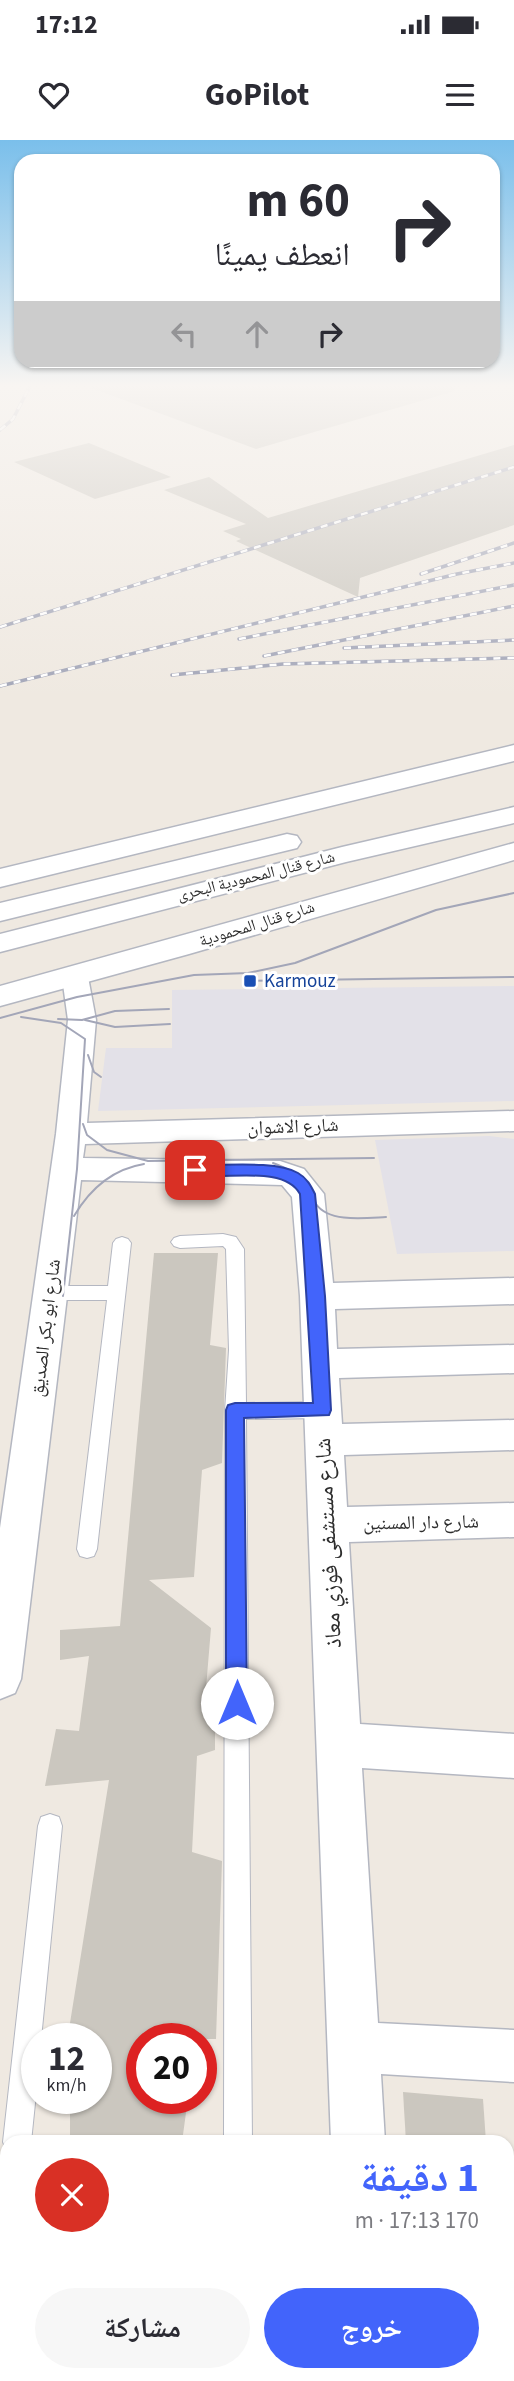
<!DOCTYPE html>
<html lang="ar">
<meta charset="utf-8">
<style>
:root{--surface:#fff;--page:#f7f7f7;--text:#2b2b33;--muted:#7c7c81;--accent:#4264fb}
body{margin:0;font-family:"Source Sans 3","Noto Naskh Arabic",sans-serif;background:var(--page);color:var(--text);direction:rtl;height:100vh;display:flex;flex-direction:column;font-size:26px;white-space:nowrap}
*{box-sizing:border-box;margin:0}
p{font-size:23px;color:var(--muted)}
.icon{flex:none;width:38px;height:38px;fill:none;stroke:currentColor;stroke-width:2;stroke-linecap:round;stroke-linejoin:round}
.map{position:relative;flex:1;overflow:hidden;direction:ltr}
.panel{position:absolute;left:0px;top:1995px;width:514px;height:247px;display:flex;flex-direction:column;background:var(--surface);border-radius:21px 21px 0 0;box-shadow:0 2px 5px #0004;direction:rtl}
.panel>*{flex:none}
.guide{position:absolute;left:14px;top:14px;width:486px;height:214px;border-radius:21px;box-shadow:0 2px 5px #0004;direction:rtl;background:#fff;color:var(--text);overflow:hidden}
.speed{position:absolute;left:21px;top:1883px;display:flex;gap:14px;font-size:35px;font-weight:700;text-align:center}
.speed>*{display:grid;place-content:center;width:91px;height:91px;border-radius:50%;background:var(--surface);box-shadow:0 2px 5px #0004;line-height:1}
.speed small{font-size:18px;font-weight:400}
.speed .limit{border:10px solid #d22;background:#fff;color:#111}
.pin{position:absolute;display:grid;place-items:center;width:60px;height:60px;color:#fff;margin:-30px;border-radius:14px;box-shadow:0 4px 10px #0006}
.me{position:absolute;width:77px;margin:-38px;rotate:0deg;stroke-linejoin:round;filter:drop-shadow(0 0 5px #0008)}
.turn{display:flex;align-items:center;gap:24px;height:147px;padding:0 35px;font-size:32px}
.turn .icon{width:91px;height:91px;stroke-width:2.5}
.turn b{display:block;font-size:49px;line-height:60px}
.lanes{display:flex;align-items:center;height:66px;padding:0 35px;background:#0003;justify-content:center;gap:35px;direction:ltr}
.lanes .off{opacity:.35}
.round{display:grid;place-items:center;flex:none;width:74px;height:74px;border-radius:37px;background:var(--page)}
.head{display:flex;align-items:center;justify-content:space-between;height:119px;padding:0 35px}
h1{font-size:42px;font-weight:700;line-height:52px;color:var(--accent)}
.cta{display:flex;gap:14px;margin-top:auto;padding:14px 35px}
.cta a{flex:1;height:80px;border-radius:42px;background:var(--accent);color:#fff;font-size:28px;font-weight:700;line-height:80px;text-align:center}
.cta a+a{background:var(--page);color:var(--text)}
.status{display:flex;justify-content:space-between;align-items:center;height:49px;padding:0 35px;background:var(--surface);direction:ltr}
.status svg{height:19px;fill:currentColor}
header{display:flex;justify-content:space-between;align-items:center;height:91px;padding:0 35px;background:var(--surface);font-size:32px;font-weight:700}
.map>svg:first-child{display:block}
.industrial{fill:#e3e1e8}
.building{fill:#cbc7bf}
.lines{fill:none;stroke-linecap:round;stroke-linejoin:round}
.service-casing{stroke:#b4b7c1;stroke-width:2}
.minor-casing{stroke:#b4b7c1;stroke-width:3}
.tertiary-casing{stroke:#b4b7c1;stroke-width:3}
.secondary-casing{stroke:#b4b7c1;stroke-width:3}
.service{fill:#fff;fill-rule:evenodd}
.minor{fill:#fff;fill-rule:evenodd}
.tertiary{fill:#fff;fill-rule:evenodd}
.secondary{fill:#fff;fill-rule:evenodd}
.tram{stroke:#a3a6b8;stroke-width:2}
.rail-casing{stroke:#a3a6b8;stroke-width:3.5}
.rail{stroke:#fff;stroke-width:2.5;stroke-dasharray:7;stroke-linecap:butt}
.route{fill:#4264fb;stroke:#2b41a3;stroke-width:2}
.transit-dot{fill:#1a4fb4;stroke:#fff;stroke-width:2.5}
.labels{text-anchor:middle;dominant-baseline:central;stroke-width:6;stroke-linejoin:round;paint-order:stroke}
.far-street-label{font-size:16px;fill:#2e2e2e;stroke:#fff}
.transit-label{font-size:19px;fill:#164399;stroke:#fff;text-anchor:start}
.street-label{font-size:19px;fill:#2e2e2e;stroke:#fff}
.near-street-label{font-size:23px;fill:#2e2e2e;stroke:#fff}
</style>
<div class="status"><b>17:12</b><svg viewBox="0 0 49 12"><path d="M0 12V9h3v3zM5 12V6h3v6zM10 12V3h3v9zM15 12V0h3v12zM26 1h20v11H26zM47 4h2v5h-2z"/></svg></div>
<header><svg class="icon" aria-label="menu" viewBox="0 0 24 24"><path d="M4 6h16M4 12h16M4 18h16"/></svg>GoPilot<svg class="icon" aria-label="heart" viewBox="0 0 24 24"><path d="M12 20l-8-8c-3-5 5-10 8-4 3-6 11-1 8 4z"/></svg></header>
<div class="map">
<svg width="514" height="2241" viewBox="0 0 514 2241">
<rect width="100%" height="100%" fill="#efe9e1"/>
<g class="industrial">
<polygon points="514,846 514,961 98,971 106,908 172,908 172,850"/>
<polygon points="489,996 514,999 514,1111 397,1114 375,1000"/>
</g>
<g class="building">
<polygon points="89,244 454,244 455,251 256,309 89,247"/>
<polygon points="89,303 171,337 95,359 14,322"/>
<polygon points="514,305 514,385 360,438 358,457 236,401 241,399 223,391 246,384 164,350 209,337 268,378"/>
<polygon points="154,1113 218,1113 210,1205 226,1208 222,1323 202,1330 194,1437 149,1440 211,1488 205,1560 215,1560 215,1610 197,1616 192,1712 222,1721 216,1899 142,1899 142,1958 188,1958 182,2002 70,2002 70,1958 96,1958 96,1899 70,1899 70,1883 109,1640 45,1646 56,1589 79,1591 89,1516 60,1520 60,1490 120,1486"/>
<polygon points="403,1952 483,1959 486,2002 406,2002"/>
</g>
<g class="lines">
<defs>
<g id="service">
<polygon points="223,1094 236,1097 244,1109 246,1263 322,1262 329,1264 332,1270 329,1276 322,1278 246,1279 252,2002 224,2002 225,1271 229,1210 226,1109 223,1106 180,1108 174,1106 171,1102 174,1098 180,1096"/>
<polygon points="122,1097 128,1099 131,1103 97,1409 94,1416 87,1418 80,1416 77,1409 107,1160 50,1160 44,1158 41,1153 44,1148 50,1146 108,1146 113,1103 116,1099"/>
<polygon points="50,1674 59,1677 62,1686 41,1899 37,1899 37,1944 31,2002 7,2002 7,2012 3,2002 38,1686 41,1677"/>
<polygon points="7,2080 7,2173 0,2176 0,2083"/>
<polygon points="0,2180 7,2183 7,2221 0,2218"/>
</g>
<g id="minor">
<polygon points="75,829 84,831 88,837 96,880 87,983 514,971 514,991 85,1004 83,1018 280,1021 304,1029 324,1054 333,1143 514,1138 514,1164 335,1169 337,1209 514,1205 514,1233 339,1238 342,1284 514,1280 514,1310 344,1315 347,1367 514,1363 514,1397 349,1402 360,1584 514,1594 514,1638 362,1628 378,1883 514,1890 514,1942 381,1934 385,2002 331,2002 300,1156 292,1057 282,1045 81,1040 21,1539 15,1553 0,1559 0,1388 56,994 68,880 62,837 66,831"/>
<rect x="340" y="2235" width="58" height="6"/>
</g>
<polygon id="tertiary" points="514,605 514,621 0,747 0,729"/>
<g id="secondary">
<polygon points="514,667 514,683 346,722 0,812 0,794 342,707"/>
<polygon points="287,694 297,696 301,702 297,708 0,781 0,763"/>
<polygon points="514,703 514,720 189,814 0,866 0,846"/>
</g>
</defs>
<use href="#service" class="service-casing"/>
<use href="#minor" class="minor-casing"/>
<use href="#tertiary" class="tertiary-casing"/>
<use href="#secondary" class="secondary-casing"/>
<use href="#service" class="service"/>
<use href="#minor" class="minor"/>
<use href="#tertiary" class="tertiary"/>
<use href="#secondary" class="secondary"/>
<g class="tram">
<polyline points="245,841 514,837"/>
<polyline points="21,877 61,883 85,899 77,1029 63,1156"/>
<polyline points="0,878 77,857 194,835 248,833 295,823 436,770 514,753"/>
<polyline points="58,879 82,880 115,871 169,869"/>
<polyline points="85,880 115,887 170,884"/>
<polyline points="88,915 94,932 101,937"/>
<polyline points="83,984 87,995 107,1010 148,1021 374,1018"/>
<path d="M 273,1023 C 287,1028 301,1036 310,1048 C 313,1053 313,1059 316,1064 C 329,1083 366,1078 386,1077"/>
<path d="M 74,1076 C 90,1049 113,1029 144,1024"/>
</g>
<defs>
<g id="rail">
<polyline points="0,290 13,279 31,244"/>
<polyline points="421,434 514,403"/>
<polyline points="0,487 514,327"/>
<polyline points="239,499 514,445"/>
<polyline points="344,508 514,500"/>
<polyline points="264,516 514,466"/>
<polyline points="172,535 283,524 514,518"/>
<polyline points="0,546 457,434 514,423"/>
</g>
</defs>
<use href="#rail" class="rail-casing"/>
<use href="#rail" class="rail"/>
</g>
<linearGradient id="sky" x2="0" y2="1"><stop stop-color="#7abfeb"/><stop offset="0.44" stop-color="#f8f5f2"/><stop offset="1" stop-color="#f8f5f2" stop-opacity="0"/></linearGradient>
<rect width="514" height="558" fill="url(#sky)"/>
<path class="route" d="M 195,1025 C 223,1026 275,1020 298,1033 C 307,1038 311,1046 315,1054 L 325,1156 L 331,1270 L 329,1275 L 244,1278 L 247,1563 L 244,1570 L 237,1573 L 229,1570 L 226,1563 L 226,1270 L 228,1265 L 235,1263 L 313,1263 L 300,1054 C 283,1023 220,1042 190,1034 L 187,1030 L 190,1027 Z"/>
<rect class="transit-dot" x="243" y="834" width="14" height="14" rx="3.5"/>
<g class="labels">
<g class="far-street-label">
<text transform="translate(256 736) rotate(-14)">شارع قنال المحمودية البحرى</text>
<text transform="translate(257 784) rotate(-17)">شارع قنال المحمودية</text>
</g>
<g class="transit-label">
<text x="264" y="841">Karmouz</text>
</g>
<g class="street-label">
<text transform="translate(293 987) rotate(-2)">شارع الاشوان</text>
<text transform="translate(46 1188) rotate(-83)">شارع ابو بكر الصديق</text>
<text transform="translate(421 1383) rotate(-1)">شارع دار المسنين</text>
</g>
<g class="near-street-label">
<text transform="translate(328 1403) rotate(-93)">شارع مستشفى فوزي معاذ</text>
</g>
</g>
</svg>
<div class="speed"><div>12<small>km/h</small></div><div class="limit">20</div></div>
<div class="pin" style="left:195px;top:1030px;background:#d93025"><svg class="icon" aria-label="arrive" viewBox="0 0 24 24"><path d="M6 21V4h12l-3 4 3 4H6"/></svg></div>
<svg class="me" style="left:237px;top:1563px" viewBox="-20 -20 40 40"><circle r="19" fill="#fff"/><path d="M0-13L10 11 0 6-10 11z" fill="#4264fb"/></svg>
<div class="guide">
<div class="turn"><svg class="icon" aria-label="right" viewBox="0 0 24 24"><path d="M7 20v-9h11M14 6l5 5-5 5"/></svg><div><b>60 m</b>انعطف يمينًا</div></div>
<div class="lanes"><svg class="icon off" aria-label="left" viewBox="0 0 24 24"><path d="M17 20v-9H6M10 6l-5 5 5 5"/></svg><svg class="icon off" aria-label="ahead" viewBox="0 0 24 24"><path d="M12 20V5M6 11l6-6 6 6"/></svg><svg class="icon" aria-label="right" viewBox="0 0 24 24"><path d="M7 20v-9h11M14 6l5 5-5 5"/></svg></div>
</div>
<section class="panel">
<div class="head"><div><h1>1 دقيقة</h1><p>170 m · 17:13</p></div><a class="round" style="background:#d93025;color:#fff"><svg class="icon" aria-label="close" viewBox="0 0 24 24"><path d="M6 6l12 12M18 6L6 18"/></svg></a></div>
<div class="cta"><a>خروج</a><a>مشاركة</a></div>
</section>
</div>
